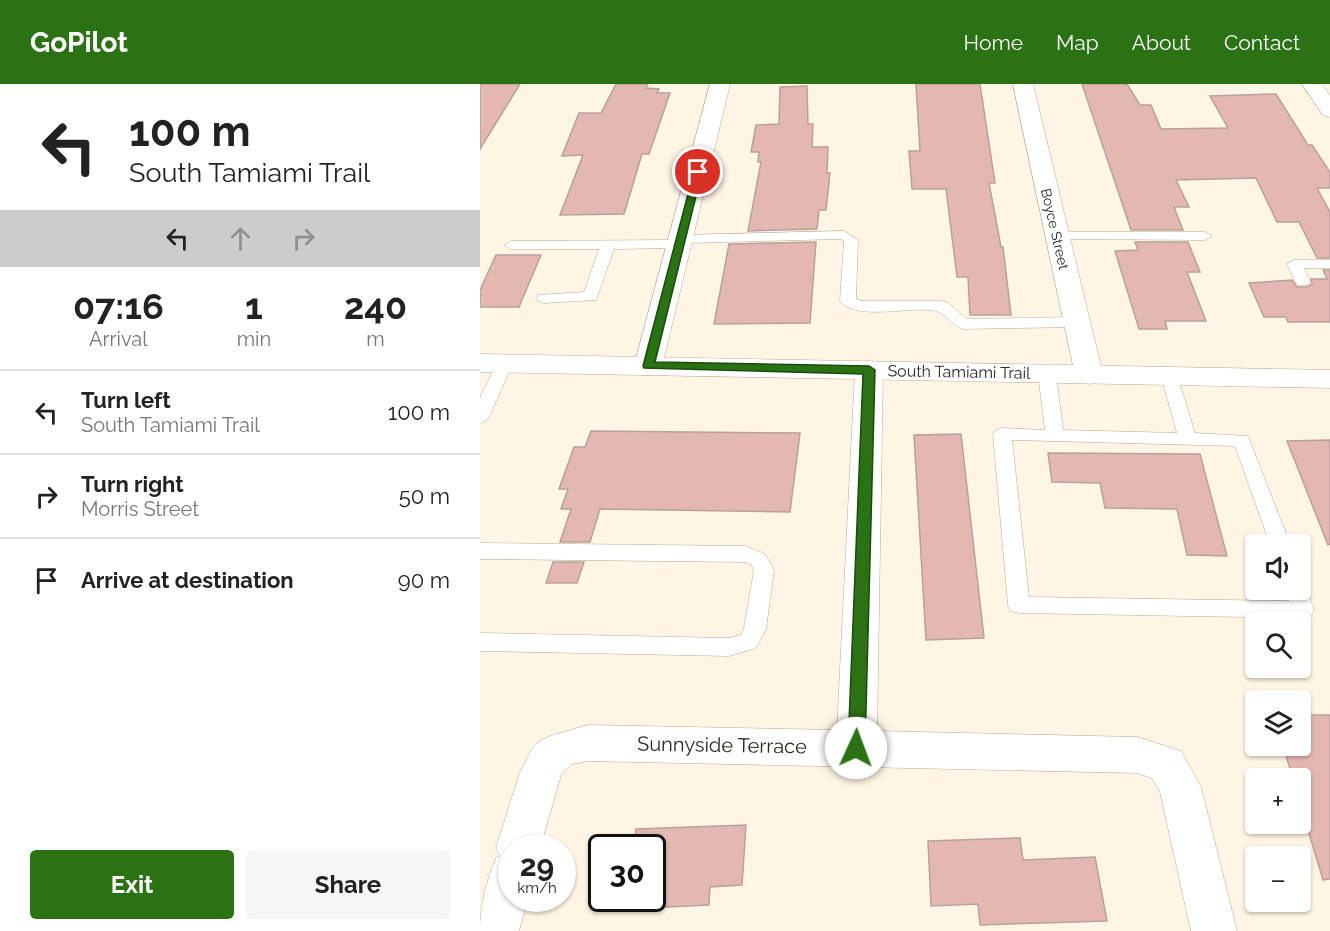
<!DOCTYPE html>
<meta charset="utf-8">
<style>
:root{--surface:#fff;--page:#f6f6f6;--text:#222;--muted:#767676;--line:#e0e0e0;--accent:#2a7214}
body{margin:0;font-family:Raleway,sans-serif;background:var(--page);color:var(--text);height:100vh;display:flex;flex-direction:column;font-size:22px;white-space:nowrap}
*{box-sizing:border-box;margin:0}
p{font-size:20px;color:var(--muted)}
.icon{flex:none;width:33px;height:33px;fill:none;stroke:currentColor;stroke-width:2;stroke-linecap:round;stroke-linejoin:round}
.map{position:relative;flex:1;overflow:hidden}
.panel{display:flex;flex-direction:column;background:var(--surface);width:480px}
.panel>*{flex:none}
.banner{background:#fff;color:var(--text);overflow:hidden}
.fabs{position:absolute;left:765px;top:450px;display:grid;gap:12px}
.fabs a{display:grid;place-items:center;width:66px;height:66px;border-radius:6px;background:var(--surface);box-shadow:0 2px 4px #0004;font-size:30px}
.speed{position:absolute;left:18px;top:750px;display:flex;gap:12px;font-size:30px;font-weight:700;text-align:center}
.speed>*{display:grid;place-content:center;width:78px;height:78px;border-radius:50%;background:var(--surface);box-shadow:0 2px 4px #0004;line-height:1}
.speed small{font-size:15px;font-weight:400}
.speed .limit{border:3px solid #111;border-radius:9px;background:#fff;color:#111}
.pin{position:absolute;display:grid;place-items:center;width:51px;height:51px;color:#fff;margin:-26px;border:3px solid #fff;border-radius:50%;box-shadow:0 2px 6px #0007}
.me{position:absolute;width:66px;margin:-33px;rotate:2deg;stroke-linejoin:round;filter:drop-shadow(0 0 4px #0008)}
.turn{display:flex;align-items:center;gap:21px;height:126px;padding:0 30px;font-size:27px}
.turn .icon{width:78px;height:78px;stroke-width:2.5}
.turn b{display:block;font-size:42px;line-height:51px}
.lanes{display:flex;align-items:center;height:57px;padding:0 30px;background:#0003;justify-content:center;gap:30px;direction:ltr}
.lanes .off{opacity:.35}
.eta{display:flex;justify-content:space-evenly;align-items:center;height:102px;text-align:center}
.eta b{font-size:36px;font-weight:700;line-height:42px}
.action{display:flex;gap:12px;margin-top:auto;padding:12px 30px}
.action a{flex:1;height:69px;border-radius:6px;background:var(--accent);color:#fff;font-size:24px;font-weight:700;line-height:69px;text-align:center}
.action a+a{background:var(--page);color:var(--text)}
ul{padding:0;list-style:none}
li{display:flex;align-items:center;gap:18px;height:84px;padding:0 30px;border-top:2px solid var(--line)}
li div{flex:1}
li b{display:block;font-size:22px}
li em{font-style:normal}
header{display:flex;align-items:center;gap:36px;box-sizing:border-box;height:84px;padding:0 30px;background:var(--accent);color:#fff}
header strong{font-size:28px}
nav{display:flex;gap:33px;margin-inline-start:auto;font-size:21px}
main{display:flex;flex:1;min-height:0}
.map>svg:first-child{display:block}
.building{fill:#e3b8b3;stroke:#baa09d;stroke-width:1.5}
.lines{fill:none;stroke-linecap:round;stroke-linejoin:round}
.service-casing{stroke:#b5aa96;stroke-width:1}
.minor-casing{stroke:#b5aa96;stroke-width:1}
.primary-casing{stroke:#b5aa96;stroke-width:1}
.service{fill:#fff;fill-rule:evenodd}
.minor{fill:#fff;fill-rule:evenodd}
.primary{fill:#fff;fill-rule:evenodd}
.route{fill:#2a7214;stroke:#1b4a0d;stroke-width:1.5}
.labels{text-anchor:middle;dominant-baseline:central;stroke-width:4.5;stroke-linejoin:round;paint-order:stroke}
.far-street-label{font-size:14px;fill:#2d2921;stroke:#fff}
.street-label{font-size:16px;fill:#2d2921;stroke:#fff}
.near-street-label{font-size:20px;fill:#2d2921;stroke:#fff}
</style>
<header>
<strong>GoPilot</strong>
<nav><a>Home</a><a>Map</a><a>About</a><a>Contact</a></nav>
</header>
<main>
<section class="panel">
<div class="banner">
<div class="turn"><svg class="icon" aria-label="left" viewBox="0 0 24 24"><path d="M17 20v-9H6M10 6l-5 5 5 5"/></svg><div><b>100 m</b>South Tamiami Trail</div></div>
<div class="lanes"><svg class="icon" aria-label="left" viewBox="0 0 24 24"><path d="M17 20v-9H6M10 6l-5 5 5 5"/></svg><svg class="icon off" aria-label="ahead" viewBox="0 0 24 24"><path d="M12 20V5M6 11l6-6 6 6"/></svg><svg class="icon off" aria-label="right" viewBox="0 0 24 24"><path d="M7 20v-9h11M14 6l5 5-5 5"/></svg></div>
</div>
<div class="eta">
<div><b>07:16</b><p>Arrival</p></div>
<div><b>1</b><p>min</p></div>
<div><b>240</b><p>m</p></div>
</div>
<ul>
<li><svg class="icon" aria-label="left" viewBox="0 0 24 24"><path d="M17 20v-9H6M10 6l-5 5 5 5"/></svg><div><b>Turn left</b><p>South Tamiami Trail</p></div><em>100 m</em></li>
<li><svg class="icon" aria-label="right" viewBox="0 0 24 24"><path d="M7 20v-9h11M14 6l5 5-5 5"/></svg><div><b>Turn right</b><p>Morris Street</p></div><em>50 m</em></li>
<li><svg class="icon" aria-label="arrive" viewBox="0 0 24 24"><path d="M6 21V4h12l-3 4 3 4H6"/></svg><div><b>Arrive at destination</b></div><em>90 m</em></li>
</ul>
<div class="action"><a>Exit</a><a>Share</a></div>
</section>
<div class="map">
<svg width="850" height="847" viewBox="0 0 850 847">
<rect width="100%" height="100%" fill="#fff5e4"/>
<g class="building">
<polygon points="0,0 40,0 0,65"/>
<polygon points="136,0 168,0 166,4 179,5 177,9 190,9 169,70 162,70 144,130 80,131 103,71 82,72 99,29 121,29"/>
<polygon points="436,0 500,0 515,99 509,99 521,163 523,163 531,231 490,231 488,193 477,193 466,105 432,105 429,67 440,67"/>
<polygon points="602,0 647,0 660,21 671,21 681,45 748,44 730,12 796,10 828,61 832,61 850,88 850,104 837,104 850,128 850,174 837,174 819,138 797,138 776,94 696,96 709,123 694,123 703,146 651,146"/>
<polygon points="327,2 328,40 333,40 332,63 348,63 347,89 350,89 346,126 339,126 337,145 268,147 281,78 278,78 279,68 271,68 276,41 299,40 300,3"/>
<polygon points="336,158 330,239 234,240 249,160"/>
<polygon points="655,158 708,158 720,188 707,188 726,237 685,237 687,245 659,245 635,167 658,166"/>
<polygon points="16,171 61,171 39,223 0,223 0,206"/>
<polygon points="843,186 850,186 850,238 808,238 806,233 784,233 769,199 812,196 817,203 827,203 832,200 831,195 847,195"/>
<polygon points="111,347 320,349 310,428 120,425 110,458 80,458 91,425 81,425 88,405 79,405 94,363 105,363"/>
<polygon points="481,350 504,554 446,556 434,351"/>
<polygon points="850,356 850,460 848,461 807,357"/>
<polygon points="568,369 720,370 747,472 707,471 697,425 625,424 620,399 572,398"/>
<polygon points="73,478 104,478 97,499 66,499"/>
<polygon points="820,631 850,631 850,795 843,796 820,720 820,694 813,694 803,662 820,662"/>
<polygon points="266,741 262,801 230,803 229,821 145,825 146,814 172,814 172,764 153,764 156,745"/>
<polygon points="540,754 543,776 615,773 627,837 500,841 498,820 451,822 448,757"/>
</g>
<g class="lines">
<defs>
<g id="service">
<path d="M 364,147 L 378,156 L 376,215 L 382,217 L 462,217 L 468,219 L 487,235 L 597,233 L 605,238 L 597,243 L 483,245 C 472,242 466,229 456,227 C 432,221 377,238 360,217 L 364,157 L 361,155 L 206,159 L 204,163 L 199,164 L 134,165 L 116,216 L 64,219 L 58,217 L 56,214 L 58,211 L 104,208 L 119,165 L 31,165 L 24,161 L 31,157 L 194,156 L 196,152 L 201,151 Z"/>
<polygon points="577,148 725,148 732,152 725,156 572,155 570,152 572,149"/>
<polygon points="814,176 850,176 850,184 824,184 830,198 827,201 817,201 807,180"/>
<polygon points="25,274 31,275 33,279 9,333 6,337 0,339 0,314 17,279 19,275"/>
<polygon points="567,285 573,286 576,290 583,346 697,349 681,292 684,288 696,288 715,349 768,352 810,460 790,460 755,362 532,356 549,513 809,517 806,506 820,506 820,499 827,506 834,526 831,532 823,534 539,529 531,527 528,521 513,350 516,346 522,344 565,346 558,290 561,286"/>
<polygon points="0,459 265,462 285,470 294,486 286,545 276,564 249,572 0,567 0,549 249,554 261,551 264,544 274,486 271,480 264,478 0,475"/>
</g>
<g id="minor">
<polygon points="230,0 250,0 182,282 178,288 168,291 158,288 154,282"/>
<polygon points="533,0 553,0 623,291 619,297 609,300 599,297 595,291"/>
<polygon points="822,0 842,0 850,12 850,33 843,31"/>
<path d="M 389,277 L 399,280 L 403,286 L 397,647 L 657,653 L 701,667 L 721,703 L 757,847 L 711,847 L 680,708 L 672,694 L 657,689 L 108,677 L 92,680 L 81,691 L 60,764 L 32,764 L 32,814 L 48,814 L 39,847 L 0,847 C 0,821 6,798 16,774 L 20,772 L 16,764 L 40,688 L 52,665 L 58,658 L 70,652 L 108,641 L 357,646 L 375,286 L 379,280 Z"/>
</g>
<polygon id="primary" points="0,270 850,286 850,304 0,288"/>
</defs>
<use href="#service" class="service-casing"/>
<use href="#minor" class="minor-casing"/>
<use href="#primary" class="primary-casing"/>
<use href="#service" class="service"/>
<use href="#minor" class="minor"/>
<use href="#primary" class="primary"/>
</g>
<polygon class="route" points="214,87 222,88 175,278 389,282 395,286 385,664 382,669 376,671 371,669 368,664 383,290 164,284 163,282"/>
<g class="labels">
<g class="far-street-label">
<text transform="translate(575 145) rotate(77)">Boyce Street</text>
</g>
<g class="street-label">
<text transform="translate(479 288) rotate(1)">South Tamiami Trail</text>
</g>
<g class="near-street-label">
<text transform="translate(242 661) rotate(1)">Sunnyside Terrace</text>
</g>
</g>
</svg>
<div class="fabs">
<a><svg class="icon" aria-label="sound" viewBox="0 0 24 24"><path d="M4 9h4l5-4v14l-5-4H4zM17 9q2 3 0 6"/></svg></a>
<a><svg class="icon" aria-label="search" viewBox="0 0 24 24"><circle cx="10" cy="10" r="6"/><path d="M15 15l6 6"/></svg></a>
<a><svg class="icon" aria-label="layers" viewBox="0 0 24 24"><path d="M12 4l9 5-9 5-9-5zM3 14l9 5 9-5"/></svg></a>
<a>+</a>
<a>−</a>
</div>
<div class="speed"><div>29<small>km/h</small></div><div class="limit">30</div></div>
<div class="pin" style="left:218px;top:88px;background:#d93025"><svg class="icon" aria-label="arrive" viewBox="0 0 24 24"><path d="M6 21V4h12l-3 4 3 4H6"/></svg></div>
<svg class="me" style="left:376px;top:664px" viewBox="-20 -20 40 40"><circle r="19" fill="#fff"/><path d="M0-13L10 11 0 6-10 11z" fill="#2a7214"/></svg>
</div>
</main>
